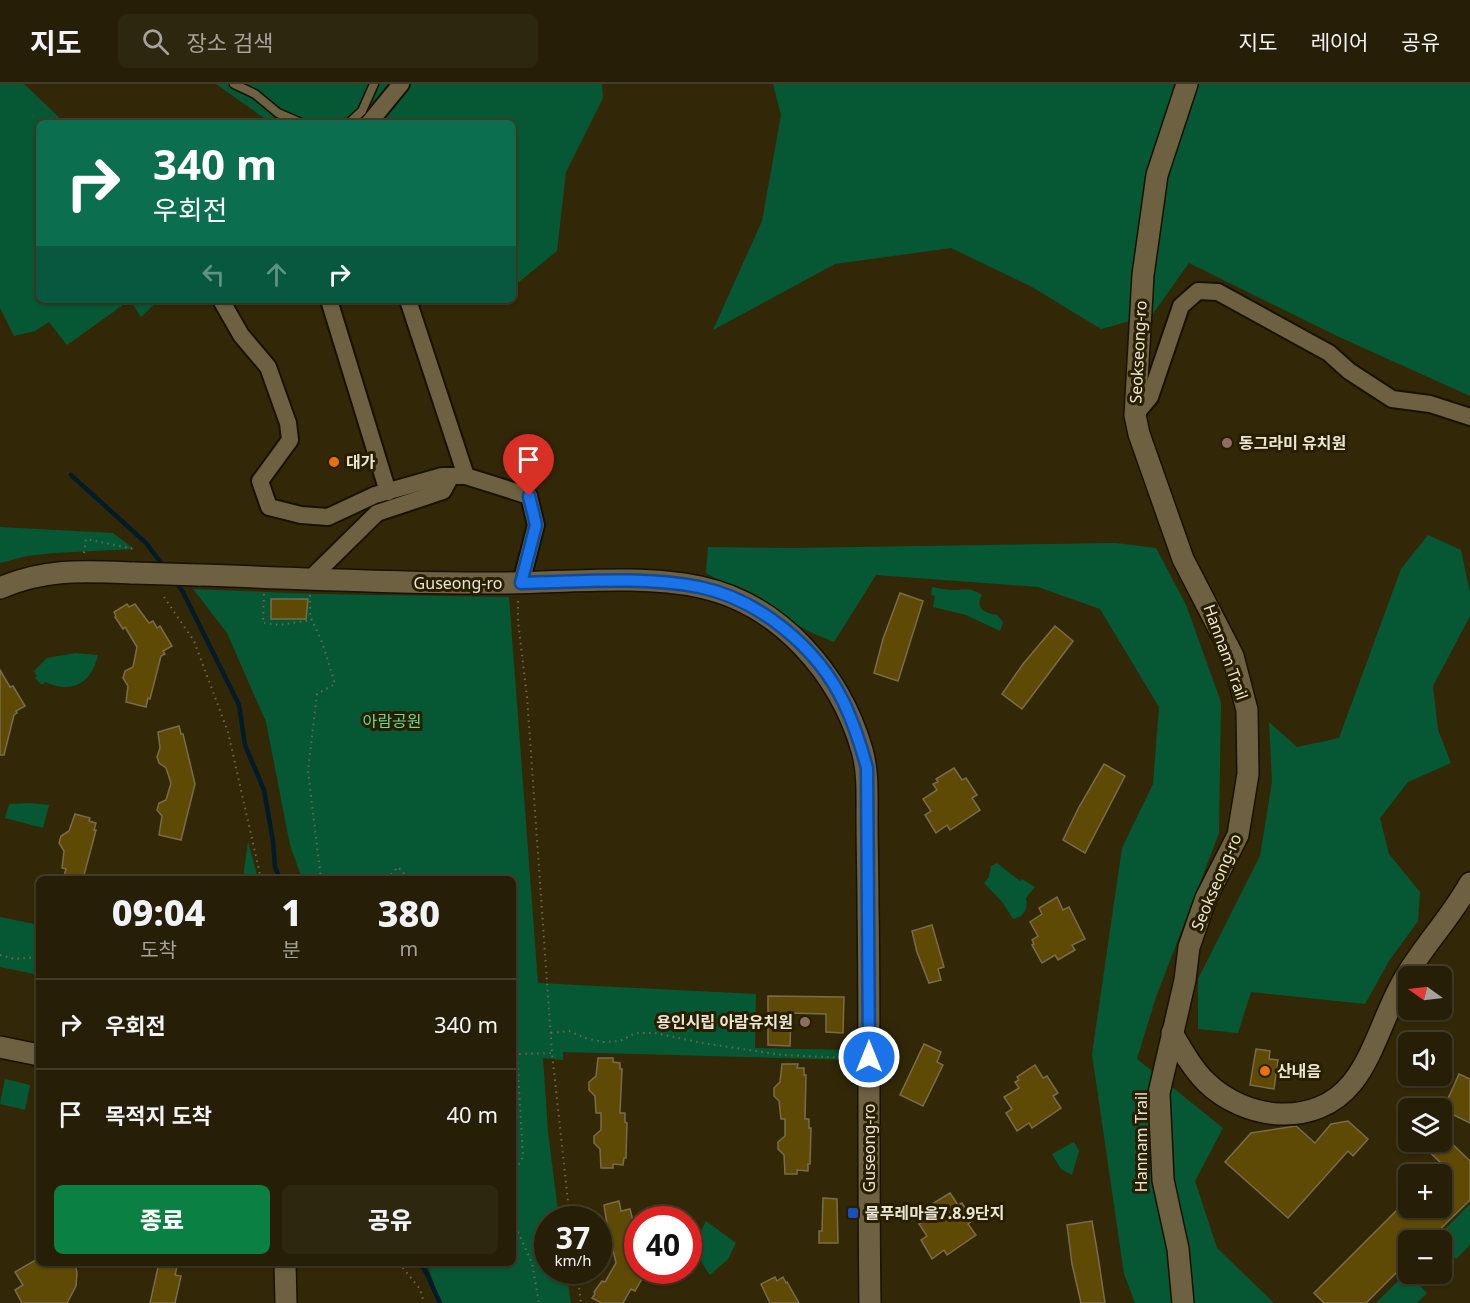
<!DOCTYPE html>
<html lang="ko">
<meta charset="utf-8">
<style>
:root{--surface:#261e06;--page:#2e2710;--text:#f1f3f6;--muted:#a4a29b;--line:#423c28;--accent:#0b8043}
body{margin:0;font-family:"Noto Sans","Noto Sans KR",sans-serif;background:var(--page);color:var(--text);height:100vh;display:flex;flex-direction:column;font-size:22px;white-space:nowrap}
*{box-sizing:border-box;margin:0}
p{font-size:20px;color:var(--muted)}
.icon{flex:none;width:33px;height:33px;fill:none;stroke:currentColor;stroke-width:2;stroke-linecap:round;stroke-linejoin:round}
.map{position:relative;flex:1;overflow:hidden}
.details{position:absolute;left:36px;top:792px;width:480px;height:390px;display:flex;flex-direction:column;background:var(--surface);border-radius:9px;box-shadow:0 2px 4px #0004,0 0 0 2px var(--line)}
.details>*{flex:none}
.hud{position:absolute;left:36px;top:36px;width:480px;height:183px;border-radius:9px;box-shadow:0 2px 4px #0004,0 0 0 2px var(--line);background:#0b6e4f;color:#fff;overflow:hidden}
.needle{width:39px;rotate:284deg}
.controls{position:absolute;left:1398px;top:882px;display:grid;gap:12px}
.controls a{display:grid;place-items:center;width:54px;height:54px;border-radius:9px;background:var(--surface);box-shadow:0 2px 4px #0004,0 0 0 2px var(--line);font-size:30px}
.speed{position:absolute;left:534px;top:1122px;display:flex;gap:12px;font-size:30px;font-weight:700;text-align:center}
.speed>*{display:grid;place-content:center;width:78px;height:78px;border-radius:50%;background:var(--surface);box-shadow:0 2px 4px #0004,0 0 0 2px var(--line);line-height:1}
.speed small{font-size:15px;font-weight:400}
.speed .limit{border:9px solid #d22;background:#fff;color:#111}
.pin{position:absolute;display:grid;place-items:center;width:51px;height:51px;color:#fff;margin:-62px -26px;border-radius:50% 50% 50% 0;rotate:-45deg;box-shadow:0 0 6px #0007}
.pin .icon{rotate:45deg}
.me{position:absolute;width:66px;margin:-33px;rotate:0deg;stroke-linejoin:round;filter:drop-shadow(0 0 4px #0008)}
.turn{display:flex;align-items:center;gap:21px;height:126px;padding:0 18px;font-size:27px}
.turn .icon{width:78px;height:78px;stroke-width:2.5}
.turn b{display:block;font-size:42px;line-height:51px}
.lanes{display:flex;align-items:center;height:57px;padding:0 18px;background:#0003;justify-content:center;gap:30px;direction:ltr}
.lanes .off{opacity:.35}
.eta{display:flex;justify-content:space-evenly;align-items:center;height:102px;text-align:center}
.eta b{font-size:36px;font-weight:800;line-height:42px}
.primary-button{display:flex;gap:12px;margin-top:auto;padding:12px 18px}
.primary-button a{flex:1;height:69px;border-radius:9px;background:var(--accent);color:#fff;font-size:24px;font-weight:800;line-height:69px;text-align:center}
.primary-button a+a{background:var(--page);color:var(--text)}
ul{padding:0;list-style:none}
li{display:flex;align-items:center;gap:18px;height:90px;padding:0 18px;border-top:2px solid var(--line)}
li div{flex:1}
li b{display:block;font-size:22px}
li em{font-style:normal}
header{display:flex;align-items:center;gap:36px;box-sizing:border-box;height:84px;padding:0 30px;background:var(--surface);border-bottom:2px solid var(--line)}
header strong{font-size:28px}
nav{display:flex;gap:33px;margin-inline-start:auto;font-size:21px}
.search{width:420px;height:54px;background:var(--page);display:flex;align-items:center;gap:15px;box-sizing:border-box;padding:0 21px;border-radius:9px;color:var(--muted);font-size:22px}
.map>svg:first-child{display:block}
.green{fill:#065834}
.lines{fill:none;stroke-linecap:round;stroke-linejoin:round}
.stream{stroke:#021b29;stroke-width:4.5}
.building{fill:#5e4a04;stroke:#786c4d;stroke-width:1.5}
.service-casing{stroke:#181100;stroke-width:11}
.minor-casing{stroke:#181100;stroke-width:20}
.tertiary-casing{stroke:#181100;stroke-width:24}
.path{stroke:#6f664b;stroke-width:2;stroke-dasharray:1.5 4.5;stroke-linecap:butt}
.service{stroke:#6d6142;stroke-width:8}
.minor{stroke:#6d6142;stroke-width:16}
.tertiary{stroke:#6d6142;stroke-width:21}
.tertiary-bridge-casing{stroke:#181100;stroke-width:24;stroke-linecap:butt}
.tertiary-bridge{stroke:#6d6142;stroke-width:21}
.route-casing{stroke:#114b97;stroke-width:15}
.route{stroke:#1a73e8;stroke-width:10}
.education-dot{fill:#8d6e63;stroke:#281e00;stroke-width:2}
.food-dot{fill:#e8710a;stroke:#281e00;stroke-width:2}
.transit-dot{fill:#1a4fb4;stroke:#281e00;stroke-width:2}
.labels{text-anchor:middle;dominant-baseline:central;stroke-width:6;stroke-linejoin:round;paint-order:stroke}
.street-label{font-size:16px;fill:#ece5d4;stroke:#281e00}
.poi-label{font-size:16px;font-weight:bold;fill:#ece5d4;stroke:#281e00;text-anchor:start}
.park-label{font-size:16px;fill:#6bd89a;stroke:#281e00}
</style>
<header>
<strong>지도</strong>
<div class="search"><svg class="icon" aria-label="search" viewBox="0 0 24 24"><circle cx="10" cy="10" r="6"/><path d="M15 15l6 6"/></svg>장소 검색</div>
<nav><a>지도</a><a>레이어</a><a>공유</a></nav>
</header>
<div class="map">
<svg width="1470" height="1219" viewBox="0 0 1470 1219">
<rect width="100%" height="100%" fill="#322808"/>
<g class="green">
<polygon points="0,0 24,0 65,39 39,39 39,216 159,216 141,233 130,216 67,261 49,238 35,247 14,252 0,224"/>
<polygon points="216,0 602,0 603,14 566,88 557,167 514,202 513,39 271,39"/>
<polygon points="773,0 1470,0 1470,312 1337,252 1189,179 1152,231 1101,245 1032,203 951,164 835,180 713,246 762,137 781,31"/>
<polygon points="0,443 113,449 134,465 54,469 27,472 0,479"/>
<polygon points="1428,451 1461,466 1470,509 1470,532 1433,602 1438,646 1451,679 1408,698 1380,734 1389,770 1420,808 1418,837 1389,877 1365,920 1251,908 1238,949 1198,945 1198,895 1260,772 1272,698 1269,638 1297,663 1339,654 1401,485"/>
<polygon points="1116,459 1156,464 1186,521 1221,618 1219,749 1156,913 1137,975 1223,1044 1195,1097 1217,1164 1274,1219 1135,1219 1124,1190 1092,970 1122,764 1153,700 1159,623 1100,525 1038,503 876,491 834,558 810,548 706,489 708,463 793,464"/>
<path d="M 932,503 C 939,504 946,506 953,506 C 964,506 971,503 982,511 C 974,525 986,529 997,531 L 1003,538 L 1000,547 L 966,531 L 933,523 L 935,512 L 931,511 Z"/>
<polygon points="193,505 317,510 509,513 538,899 756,910 755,964 855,966 854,976 563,968 563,976 543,974 548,1048 559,1135 548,1136 548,1186 566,1187 571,1219 440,1219 427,1179 513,1179 513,795 302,795 290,761 266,638 227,549"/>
<path d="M 75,569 L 98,571 C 91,600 72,610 45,598 L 42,601 L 35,594 L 37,592 L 34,587 L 47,574 Z"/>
<polygon points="29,719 49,721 43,744 5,734 9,720"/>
<polygon points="248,757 258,795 243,795"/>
<path d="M 997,779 L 1020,797 L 1022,795 L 1035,803 L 1026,814 C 1028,824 1025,833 1013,835 L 1003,819 L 984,799 L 989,793 L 991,782 Z"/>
<polygon points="0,833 39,841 39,891 0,883"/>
<polygon points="5,995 30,1001 25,1026 0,1020"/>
<polygon points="1074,1058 1079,1067 1072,1091 1061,1085 1052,1070"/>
<polygon points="1470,1120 1470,1161 1456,1175 1442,1161 1442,1156 1435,1155"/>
<path d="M 706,1137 L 736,1159 L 728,1175 L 710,1191 C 696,1174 695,1156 706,1137 Z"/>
<polygon points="1407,1188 1427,1209 1417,1219 1376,1219"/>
</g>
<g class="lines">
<g class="stream">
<polyline points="71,391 146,459 165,484"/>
<polyline points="175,497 183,508 239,621 245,661 264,706 273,757 275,783 280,795"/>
<polyline points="420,1179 427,1190 440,1219"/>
</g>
</g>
<g class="building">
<polygon points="900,509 923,517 898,597 874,589 883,555"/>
<polygon points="271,515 308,515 306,535 271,535"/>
<polygon points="127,520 129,523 135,520 149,539 153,537 157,544 160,542 172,562 163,567 165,570 161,572 150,615 148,614 146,623 126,618 128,602 123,594 125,587 133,583 137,563 125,543 123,545 115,533 116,532 114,528"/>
<polygon points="1055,542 1073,557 1022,625 1002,610 1023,580"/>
<polygon points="0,586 10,603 13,602 25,622 16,627 17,629 14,631 4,671 0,671"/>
<polygon points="179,642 181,650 183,650 195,700 181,756 159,751 162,732 157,726 159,719 166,716 171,699 166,684 159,679 157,673 160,664 158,648"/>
<polygon points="1104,680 1125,692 1085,769 1063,756 1079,723"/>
<polygon points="954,684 962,696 966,694 977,711 972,714 980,726 950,746 947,741 936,749 925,731 931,727 923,715 937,706 933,700 938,698 936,695"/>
<polygon points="75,730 90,734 89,737 96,739 94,746 96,746 83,795 63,795 66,785 62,784 64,767 59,759 61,752 69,747"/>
<polygon points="1057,813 1063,826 1069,823 1085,855 1072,861 1075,866 1058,876 1055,871 1042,879 1032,861 1034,860 1032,856 1038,852 1030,838 1042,830 1039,824"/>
<polygon points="932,841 944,883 938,885 941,896 929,899 917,868 912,847"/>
<polygon points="768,912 844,913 843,949 826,948 826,930 791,929 790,962 768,961"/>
<polygon points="924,960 941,968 937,978 943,981 923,1022 900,1011"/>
<polygon points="1256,965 1270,967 1269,975 1278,976 1274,1005 1250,1001"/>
<polygon points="598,974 613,974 613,978 620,979 620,985 622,985 620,1029 625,1029 625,1038 627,1039 626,1074 624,1074 623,1081 613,1080 613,1084 601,1084 600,1065 594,1059 594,1052 601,1046 601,1029 596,1029 595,1012 589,1006 589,998 596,992"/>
<polygon points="782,980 798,980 797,984 804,984 804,991 806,991 805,1035 809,1035 809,1044 811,1044 810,1080 808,1080 808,1087 797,1086 797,1090 785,1090 784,1071 778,1065 778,1058 785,1052 785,1035 781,1035 779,1017 774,1012 774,1004 780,998"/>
<polygon points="1035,981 1043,994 1047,992 1058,1009 1053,1012 1061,1024 1032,1044 1029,1039 1017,1047 1006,1029 1012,1025 1004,1013 1019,1004 1015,998 1019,996 1017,993"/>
<polygon points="1459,990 1470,995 1470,1039 1443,1026"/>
<polygon points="1348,1037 1368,1055 1353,1072 1348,1067 1288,1134 1225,1078 1251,1049 1296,1042 1315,1059 1331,1040"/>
<polygon points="1445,1053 1470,1077 1470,1116 1429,1156 1408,1156 1408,1177 1366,1219 1324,1219 1314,1209 1408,1115 1408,1124 1442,1124 1442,1090 1433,1090 1443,1081 1419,1058 1442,1058"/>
<polygon points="950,1109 958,1121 962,1119 973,1136 968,1140 976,1151 947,1171 944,1166 932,1175 921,1156 927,1152 919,1140 933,1131 930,1126 934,1123 932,1120"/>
<polygon points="823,1114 837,1115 838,1159 819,1159 819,1147 822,1147"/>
<polygon points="619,1117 621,1127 630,1125 638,1157 638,1186 647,1186 635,1207 631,1205 623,1219 601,1219 592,1214 595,1210 594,1208 602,1197 605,1198 616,1179 611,1157 604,1153 602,1146 607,1140 604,1121"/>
<polygon points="1092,1137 1098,1172 1105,1219 1081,1219 1072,1180 1067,1141"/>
<polygon points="39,1174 39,1179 75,1179 77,1189 76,1202 67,1219 22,1219 15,1206 23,1201 15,1188"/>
<polygon points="159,1179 178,1179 175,1191 181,1192 175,1219 150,1219"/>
<polygon points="775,1193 777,1197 783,1193 786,1199 787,1198 799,1219 770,1219 761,1200"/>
</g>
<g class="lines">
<defs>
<g id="service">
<polyline points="234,0 255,10 278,29 301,39"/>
<polyline points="349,39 362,27 374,0"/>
</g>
<g id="minor">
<polyline points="369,39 401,0"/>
<polyline points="221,216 241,251 268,283 288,339 290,356 260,397 269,423 301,431 328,433 375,411 442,392 466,392 529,412 536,441 521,499"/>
<polyline points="329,216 388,408"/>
<polyline points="408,216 466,392"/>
<polyline points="1135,331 1150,313 1181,222 1198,207 1218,208 1329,269 1349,287 1392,315 1430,320 1470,333"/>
<polyline points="310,495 377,429 443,407 451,392"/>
</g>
<g id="tertiary">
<path d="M 199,491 C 299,494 399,500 499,499 C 561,499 640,490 700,503 C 780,520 840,590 862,666 C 868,687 867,709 867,731 C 867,761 868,792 868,822 C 870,954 868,1087 870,1219"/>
<path d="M 0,504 C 46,484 86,487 134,489"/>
<path d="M 1172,949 C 1182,966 1192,984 1206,998 C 1245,1036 1315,1045 1352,999 C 1374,972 1385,928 1403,897 C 1422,863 1450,835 1470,799"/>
<polyline points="0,963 39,971"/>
<polyline points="285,1179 286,1219"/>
<polyline points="1183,1219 1178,1165 1163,1096 1159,1009 1185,896 1189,863 1206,814 1238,751 1248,690 1247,626 1233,572 1183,475 1139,350 1135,331 1143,191 1157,91 1187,0"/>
</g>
</defs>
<use href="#service" class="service-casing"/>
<use href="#minor" class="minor-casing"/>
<use href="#tertiary" class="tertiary-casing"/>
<g class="path">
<polyline points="84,469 86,455 134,465"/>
<polyline points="264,510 263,539 279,541 312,536"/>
<polyline points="310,511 310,532 322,558 335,600 317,610 308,687 321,795"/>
<polyline points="164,513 194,557 228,648 261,795"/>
<polyline points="518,517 518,537 527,613 552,969 570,1136"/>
<polyline points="387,795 398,783 409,795"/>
<polyline points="0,871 14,875 39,873"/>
<polyline points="551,949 569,947 585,954 603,958 620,957 636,949 655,949 702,959 783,971 851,974"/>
<polyline points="513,961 517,970"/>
<polyline points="513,1091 523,1073 517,970 552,969"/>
<polyline points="513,1137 532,1179 539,1219"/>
<polyline points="399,1179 420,1205 424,1219"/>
<polyline points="577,1186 581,1219"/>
</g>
<use href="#service" class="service"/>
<use href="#minor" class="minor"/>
<use href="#tertiary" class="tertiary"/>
<defs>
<polyline id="tertiary-bridge" points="134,489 199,491"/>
</defs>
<use href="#tertiary-bridge" class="tertiary-bridge-casing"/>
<use href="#tertiary-bridge" class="tertiary-bridge"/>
</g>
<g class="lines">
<defs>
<path id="route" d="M 529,412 L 536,441 L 521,499 C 580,498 641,492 699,503 C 759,515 818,564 844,619 C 854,640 861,662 867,684 L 869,973"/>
</defs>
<use href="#route" class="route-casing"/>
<use href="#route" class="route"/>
</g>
<g class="education-dot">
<circle cx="1227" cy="359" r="6"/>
<circle cx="805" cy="938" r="6"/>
</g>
<g class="food-dot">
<circle cx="334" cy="378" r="6"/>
<circle cx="1265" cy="987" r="6"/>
</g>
<rect class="transit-dot" x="847" y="1123" width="12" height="12" rx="3"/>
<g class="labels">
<g class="street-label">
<text transform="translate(1138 268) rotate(-87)">Seokseong-ro</text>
<text x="458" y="499">Guseong-ro</text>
<text transform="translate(1226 568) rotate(70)">Hannam Trail</text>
<text transform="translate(1216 798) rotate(-67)">Seokseong-ro</text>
<text transform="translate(1141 1058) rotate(-90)">Hannam Trail</text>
<text transform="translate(869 1064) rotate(-90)">Guseong-ro</text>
</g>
<g class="poi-label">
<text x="1239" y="359">동그라미 유치원</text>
<text x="346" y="378">대가</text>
<text x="793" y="938" text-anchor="end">용인시립 아람유치원</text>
<text x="1277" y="987">산내음</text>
<text x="865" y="1129">물푸레마을7.8.9단지</text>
</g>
<g class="park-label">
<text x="392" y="637">아람공원</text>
</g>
</g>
</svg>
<div class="controls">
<a><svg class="needle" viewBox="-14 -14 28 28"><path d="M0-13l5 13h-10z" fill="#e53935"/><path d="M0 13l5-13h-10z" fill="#a4a29b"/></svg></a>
<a><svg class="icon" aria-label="sound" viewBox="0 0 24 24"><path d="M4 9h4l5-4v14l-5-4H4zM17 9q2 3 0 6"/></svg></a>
<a><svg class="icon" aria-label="layers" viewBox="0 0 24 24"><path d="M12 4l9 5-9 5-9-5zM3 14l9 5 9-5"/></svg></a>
<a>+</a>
<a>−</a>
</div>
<div class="speed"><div>37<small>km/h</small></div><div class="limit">40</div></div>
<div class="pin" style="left:529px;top:412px;background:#d93025"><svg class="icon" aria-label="arrive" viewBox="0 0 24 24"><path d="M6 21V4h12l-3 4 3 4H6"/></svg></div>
<svg class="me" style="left:869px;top:973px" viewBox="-20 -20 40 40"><circle r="17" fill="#1a73e8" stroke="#fff" stroke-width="3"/><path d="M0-11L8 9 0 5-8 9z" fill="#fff"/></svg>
<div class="hud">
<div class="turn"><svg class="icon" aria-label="right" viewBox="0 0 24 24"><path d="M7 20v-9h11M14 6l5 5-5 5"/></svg><div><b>340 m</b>우회전</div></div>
<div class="lanes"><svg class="icon off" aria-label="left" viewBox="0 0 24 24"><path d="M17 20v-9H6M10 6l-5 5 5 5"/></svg><svg class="icon off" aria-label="ahead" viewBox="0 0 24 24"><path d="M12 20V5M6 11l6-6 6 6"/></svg><svg class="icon" aria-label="right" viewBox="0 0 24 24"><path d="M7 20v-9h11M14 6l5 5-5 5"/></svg></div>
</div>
<section class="details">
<div class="eta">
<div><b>09:04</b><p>도착</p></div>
<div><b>1</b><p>분</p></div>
<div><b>380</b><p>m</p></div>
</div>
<ul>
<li><svg class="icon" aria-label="right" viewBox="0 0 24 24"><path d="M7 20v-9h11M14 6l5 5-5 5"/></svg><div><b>우회전</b></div><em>340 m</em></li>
<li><svg class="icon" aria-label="arrive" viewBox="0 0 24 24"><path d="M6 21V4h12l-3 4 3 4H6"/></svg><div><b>목적지 도착</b></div><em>40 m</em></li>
</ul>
<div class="primary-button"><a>종료</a><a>공유</a></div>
</section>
</div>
